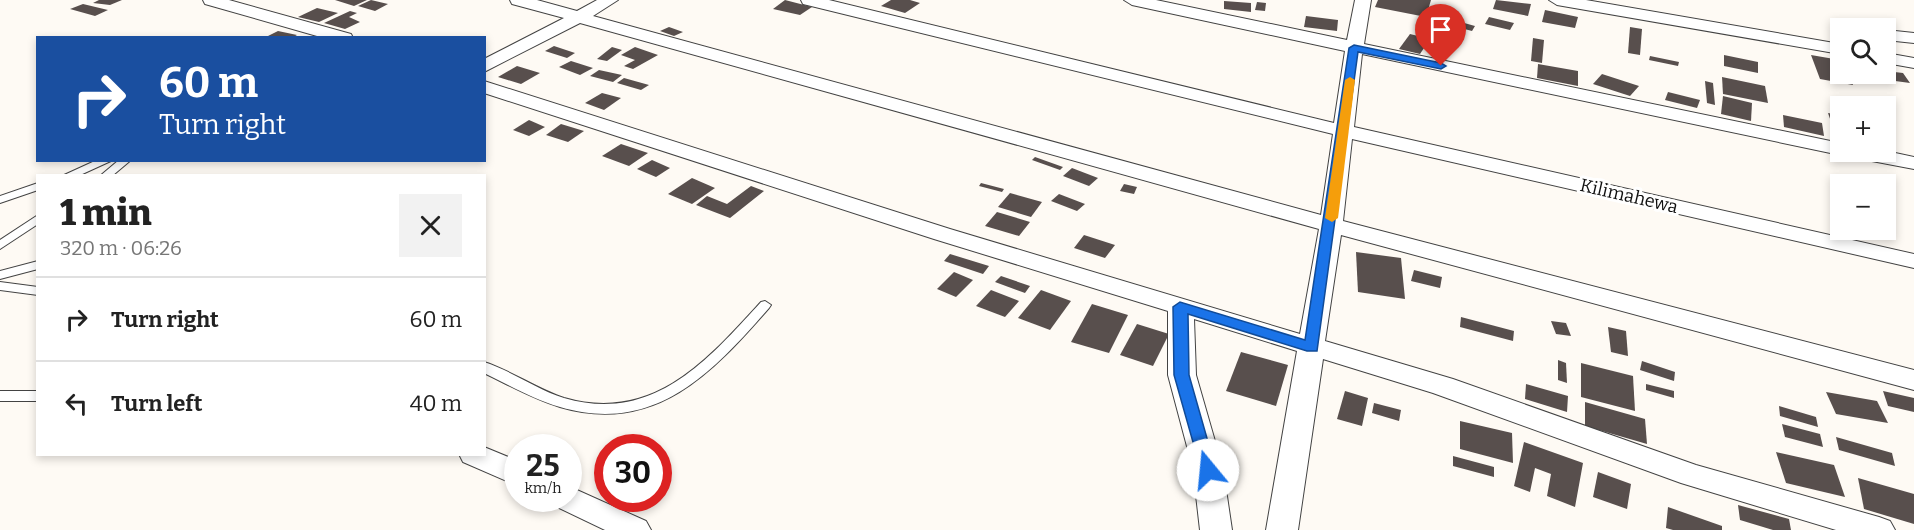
<!DOCTYPE html>
<meta charset="utf-8">
<style>
:root{--surface:#fff;--page:#f2f2f2;--text:#222;--muted:#767676;--line:#e0e0e0}
body{margin:0;font-family:Bitter,serif;background:var(--page);color:var(--text);height:100vh;display:flex;flex-direction:column;font-size:22px;white-space:nowrap}
*{box-sizing:border-box;margin:0}
p{font-size:20px;color:var(--muted)}
.icon{flex:none;width:33px;height:33px;fill:none;stroke:currentColor;stroke-width:2;stroke-linecap:round;stroke-linejoin:round}
.map{position:relative;flex:1;overflow:hidden}
.sheet{position:absolute;left:36px;top:174px;width:450px;height:282px;display:flex;flex-direction:column;background:var(--surface);border-radius:0px;box-shadow:0 3px 9px #0003}
.sheet>*{flex:none}
.banner{position:absolute;left:36px;top:36px;width:450px;height:126px;border-radius:0px;box-shadow:0 3px 9px #0003;background:#1a4fa0;color:#fff;overflow:hidden}
.controls{position:absolute;left:1830px;top:18px;display:grid;gap:12px}
.controls a{display:grid;place-items:center;width:66px;height:66px;border-radius:0px;background:var(--surface);box-shadow:0 3px 9px #0003;font-size:30px}
.speed{position:absolute;left:504px;top:434px;display:flex;gap:12px;font-size:30px;font-weight:700;text-align:center}
.speed>*{display:grid;place-content:center;width:78px;height:78px;border-radius:50%;background:var(--surface);box-shadow:0 3px 9px #0003;line-height:1}
.speed small{font-size:15px;font-weight:400}
.speed .limit{border:9px solid #d22;background:#fff;color:#111}
.pin{position:absolute;display:grid;place-items:center;width:51px;height:51px;color:#fff;margin:-62px -26px;border-radius:50% 50% 50% 0;rotate:-45deg;box-shadow:0 0 6px #0007}
.pin .icon{rotate:45deg}
.me{position:absolute;width:66px;margin:-33px;rotate:343deg;stroke-linejoin:round;filter:drop-shadow(0 0 4px #0008)}
.turn{display:flex;align-items:center;gap:21px;height:126px;padding:0 24px;font-size:27px}
.turn .icon{width:78px;height:78px;stroke-width:2.5}
.turn b{display:block;font-size:42px;line-height:51px}
.round{display:grid;place-items:center;flex:none;width:63px;height:63px;border-radius:0px;background:var(--page)}
.overview{display:flex;align-items:center;justify-content:space-between;height:102px;padding:0 24px}
h1{font-size:36px;font-weight:800;line-height:45px}
ul{padding:0;list-style:none}
li{display:flex;align-items:center;gap:18px;height:84px;padding:0 24px;border-top:2px solid var(--line)}
li div{flex:1}
li b{display:block;font-size:22px}
li em{font-style:normal}
.map>svg:first-child{display:block}
.building{fill:#584f4d}
.lines{fill:none;stroke-linecap:round;stroke-linejoin:round}
.lane-casing{stroke:#434343;stroke-width:2}
.street-casing{stroke:#434343;stroke-width:2}
.lane{fill:#fff;fill-rule:evenodd}
.street{fill:#fff;fill-rule:evenodd}
.route{fill:#1a73e8;stroke:#114b97;stroke-width:1.5}
.slow{fill:#f59e0b}
.labels{text-anchor:middle;dominant-baseline:central;stroke-width:6;stroke-linejoin:round;paint-order:stroke}
.street-label{font-size:18px;fill:#101010;stroke:#fff}
</style>
<div class="map">
<svg width="1914" height="530" viewBox="0 0 1914 530">
<rect width="100%" height="100%" fill="#fefaf4"/>
<g class="building">
<polygon points="99,0 122,0 110,5 93,3"/>
<polygon points="335,0 367,0 354,6"/>
<polygon points="371,0 388,4 375,11 358,6"/>
<polygon points="785,0 812,7 800,15 773,9"/>
<polygon points="891,0 910,0 920,3 905,13 881,6"/>
<polygon points="1378,0 1431,0 1426,17 1375,7"/>
<polygon points="1496,0 1531,4 1528,16 1493,9"/>
<polygon points="1224,1 1251,3 1251,12 1224,9"/>
<polygon points="1257,2 1266,3 1265,11 1255,10"/>
<polygon points="83,4 108,10 95,16 70,9"/>
<polygon points="317,8 338,13 319,22 298,17"/>
<polygon points="1545,10 1578,17 1575,28 1542,22"/>
<polygon points="350,11 357,13 349,17 360,22 345,29 324,23"/>
<polygon points="1306,16 1338,20 1337,31 1304,27"/>
<polygon points="1489,17 1514,23 1510,30 1485,24"/>
<polygon points="1457,21 1475,26 1472,31 1453,26"/>
<polygon points="669,27 683,32 674,36 660,31"/>
<polygon points="1630,27 1642,29 1640,55 1628,53"/>
<polygon points="278,31 297,35 292,38 264,38"/>
<polygon points="1410,34 1430,39 1420,54 1399,49"/>
<polygon points="1533,38 1544,40 1542,63 1531,61"/>
<polygon points="554,46 575,53 567,58 545,51"/>
<polygon points="612,47 622,50 607,61 597,59"/>
<polygon points="635,47 658,55 633,69 624,66 635,60 621,55"/>
<polygon points="1724,55 1758,62 1758,73 1724,66"/>
<polygon points="1811,55 1840,60 1840,74 1849,74 1853,85 1820,79"/>
<polygon points="1650,56 1679,62 1678,66 1649,60"/>
<polygon points="571,61 593,68 580,75 559,67"/>
<polygon points="1538,64 1578,71 1578,86 1537,78"/>
<polygon points="517,66 540,73 521,84 498,77"/>
<polygon points="599,70 622,75 613,82 590,76"/>
<polygon points="1886,71 1903,73 1910,83 1873,78 1871,74 1886,74"/>
<polygon points="1602,74 1639,86 1630,96 1593,84"/>
<polygon points="1722,77 1765,86 1768,103 1723,94"/>
<polygon points="624,78 649,85 641,90 617,83"/>
<polygon points="1705,81 1713,83 1715,105 1707,103"/>
<polygon points="1668,92 1700,100 1697,108 1665,100"/>
<polygon points="602,93 621,98 604,110 585,103"/>
<polygon points="1723,96 1752,103 1751,121 1721,114"/>
<polygon points="1828,113 1840,115 1840,137 1836,136"/>
<polygon points="1783,115 1822,123 1824,136 1784,127"/>
<polygon points="529,120 545,127 529,136 513,130"/>
<polygon points="561,124 584,131 568,142 546,135"/>
<polygon points="621,144 648,153 629,166 602,156"/>
<polygon points="1035,157 1063,167 1060,170 1032,160"/>
<polygon points="652,160 670,168 656,177 637,169"/>
<polygon points="1072,168 1098,178 1089,186 1063,176"/>
<polygon points="692,178 715,188 692,204 668,194"/>
<polygon points="981,183 1004,189 1002,192 979,186"/>
<polygon points="1124,184 1137,187 1134,194 1120,191"/>
<polygon points="751,186 764,191 730,218 696,205 707,196 727,204"/>
<polygon points="1010,193 1042,202 1031,217 998,207"/>
<polygon points="1059,194 1085,204 1077,211 1051,201"/>
<polygon points="997,212 1030,222 1019,236 985,226"/>
<polygon points="1084,235 1115,245 1105,258 1074,248"/>
<polygon points="1356,252 1401,258 1405,299 1358,292"/>
<polygon points="950,254 989,266 983,274 944,261"/>
<polygon points="1414,270 1442,277 1440,288 1411,281"/>
<polygon points="954,272 973,280 956,297 937,289"/>
<polygon points="1001,276 1030,286 1025,293 995,282"/>
<polygon points="991,290 1019,301 1005,317 976,306"/>
<polygon points="1041,290 1071,301 1050,330 1018,318"/>
<polygon points="1092,304 1128,315 1109,353 1071,342"/>
<polygon points="1461,317 1514,331 1513,341 1460,327"/>
<polygon points="1551,321 1566,323 1571,336 1556,334"/>
<polygon points="1137,324 1169,334 1153,366 1120,355"/>
<polygon points="1608,327 1626,331 1628,356 1611,352"/>
<polygon points="1241,352 1288,365 1276,406 1226,391"/>
<polygon points="1558,360 1566,363 1567,383 1558,380"/>
<polygon points="1642,361 1675,372 1674,381 1640,370"/>
<polygon points="1581,363 1633,376 1635,411 1581,397"/>
<polygon points="1526,384 1568,396 1567,412 1525,399"/>
<polygon points="1646,384 1674,391 1674,398 1646,390"/>
<polygon points="1345,391 1368,398 1362,426 1337,419"/>
<polygon points="1883,391 1914,398 1914,412 1888,406"/>
<polygon points="1826,392 1877,401 1888,423 1836,414"/>
<polygon points="1585,402 1645,419 1647,444 1585,426"/>
<polygon points="1374,403 1401,410 1399,421 1372,413"/>
<polygon points="1779,406 1816,417 1818,427 1780,416"/>
<polygon points="1460,421 1512,433 1513,463 1460,449"/>
<polygon points="1782,424 1820,434 1823,447 1785,437"/>
<polygon points="1836,437 1892,453 1895,466 1839,450"/>
<polygon points="1524,442 1583,463 1575,507 1547,496 1551,474 1535,468 1530,492 1514,486"/>
<polygon points="1776,452 1834,465 1845,497 1786,483"/>
<polygon points="1453,456 1494,467 1494,477 1453,466"/>
<polygon points="1598,472 1631,484 1627,509 1593,497"/>
<polygon points="1858,478 1914,494 1914,524 1864,509"/>
<polygon points="1738,505 1789,519 1791,530 1773,530 1740,520"/>
<polygon points="1668,507 1722,526 1722,530 1673,530 1666,528"/>
</g>
<g class="lines">
<defs>
<g id="lane">
<polygon points="97,160 113,160 78,176 62,176"/>
<polygon points="119,160 131,160 112,176 100,176"/>
<polygon points="38,183 38,190 0,203 0,196"/>
<polygon points="38,215 38,224 0,249 0,240"/>
<polygon points="38,261 38,269 0,279 0,271"/>
<polygon points="0,282 38,287 38,295 0,290"/>
<path d="M 765,301 L 771,305 L 769,308 C 712,373 655,435 560,407 C 533,399 509,385 484,373 L 484,362 C 512,371 536,389 564,398 C 653,424 707,361 761,302 Z"/>
<rect x="0" y="391" width="38" height="10"/>
</g>
<g id="street">
<polygon points="203,0 229,0 351,34 353,38 324,38 205,4"/>
<polygon points="510,0 537,0 577,11 597,0 618,0 593,16 1321,215 1333,134 803,4 801,0 829,0 1334,123 1345,51 1132,5 1124,0 1156,0 1347,40 1355,0 1371,0 1364,44 1840,143 1840,152 1886,151 1914,157 1914,169 1856,158 1847,154 1840,155 1362,54 1354,127 1914,254 1914,268 1352,139 1343,221 1914,370 1914,390 1341,235 1325,341 1453,379 1696,465 1879,517 1890,521 1895,530 1836,530 1681,483 1433,393 1323,359 1298,530 1266,530 1297,351 1194,319 1196,375 1223,469 1232,530 1200,530 1193,469 1168,375 1168,311 934,239 484,93 484,81 950,229 1300,334 1319,229 580,23 484,72 484,59 564,18 512,4"/>
<polygon points="1549,0 1586,0 1840,44 1840,54 1557,5"/>
<polygon points="1886,30 1914,33 1914,43 1886,40"/>
<polygon points="1886,53 1914,58 1914,68 1886,63"/>
<polygon points="484,447 518,461 518,486 463,462 459,454 484,454"/>
<polygon points="568,486 646,521 651,530 605,530 557,507 553,498 568,498"/>
</g>
</defs>
<use href="#lane" class="lane-casing"/>
<use href="#street" class="street-casing"/>
<use href="#lane" class="lane"/>
<use href="#street" class="street"/>
</g>
<polygon class="route" points="1354,45 1441,63 1446,66 1441,69 1358,52 1317,351 1307,351 1188,314 1189,375 1216,470 1214,474 1208,476 1202,474 1174,375 1173,307 1180,302 1305,340 1349,48"/>
<polygon class="slow" points="1350,77 1355,80 1338,218 1332,222 1325,218 1345,80"/>
<g class="labels">
<g class="street-label">
<text transform="translate(1629 196) rotate(13)">Kilimahewa</text>
</g>
</g>
</svg>
<div class="controls">
<a><svg class="icon" aria-label="search" viewBox="0 0 24 24"><circle cx="10" cy="10" r="6"/><path d="M15 15l6 6"/></svg></a>
<a>+</a>
<a>−</a>
</div>
<div class="speed"><div>25<small>km/h</small></div><div class="limit">30</div></div>
<div class="pin" style="left:1441px;top:66px;background:#d93025"><svg class="icon" aria-label="arrive" viewBox="0 0 24 24"><path d="M6 21V4h12l-3 4 3 4H6"/></svg></div>
<svg class="me" style="left:1208px;top:470px" viewBox="-20 -20 40 40"><circle r="19" fill="#fff"/><path d="M0-13L10 11 0 6-10 11z" fill="#1a73e8"/></svg>
<div class="banner">
<div class="turn"><svg class="icon" aria-label="right" viewBox="0 0 24 24"><path d="M7 20v-9h11M14 6l5 5-5 5"/></svg><div><b>60 m</b>Turn right</div></div>
</div>
<section class="sheet">
<div class="overview"><div><h1>1 min</h1><p>320 m · 06:26</p></div><a class="round"><svg class="icon" aria-label="close" viewBox="0 0 24 24"><path d="M6 6l12 12M18 6L6 18"/></svg></a></div>
<ul>
<li><svg class="icon" aria-label="right" viewBox="0 0 24 24"><path d="M7 20v-9h11M14 6l5 5-5 5"/></svg><div><b>Turn right</b></div><em>60 m</em></li>
<li><svg class="icon" aria-label="left" viewBox="0 0 24 24"><path d="M17 20v-9H6M10 6l-5 5 5 5"/></svg><div><b>Turn left</b></div><em>40 m</em></li>
</ul>
</section>
</div>
